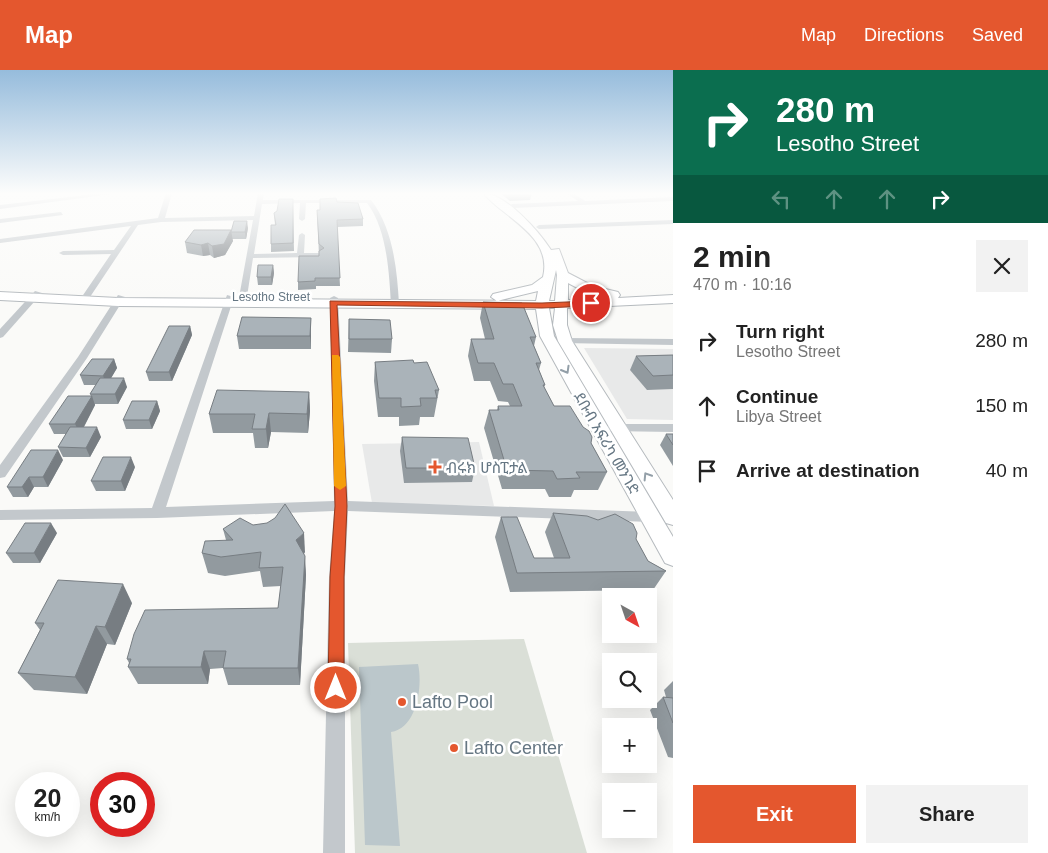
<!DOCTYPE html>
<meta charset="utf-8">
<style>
:root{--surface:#fff;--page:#f2f2f2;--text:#222;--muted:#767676;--accent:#e4572e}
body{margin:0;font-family:Arial,"Noto Sans Ethiopic",sans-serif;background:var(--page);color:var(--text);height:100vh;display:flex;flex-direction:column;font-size:19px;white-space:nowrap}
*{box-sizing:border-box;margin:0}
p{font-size:16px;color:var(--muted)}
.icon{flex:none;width:28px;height:28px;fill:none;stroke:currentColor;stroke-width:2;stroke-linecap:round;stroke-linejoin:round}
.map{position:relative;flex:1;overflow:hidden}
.details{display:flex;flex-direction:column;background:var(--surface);width:375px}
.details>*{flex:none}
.banner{background:#0b6e4f;color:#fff;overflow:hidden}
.needle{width:32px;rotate:140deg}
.fabs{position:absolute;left:602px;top:518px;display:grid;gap:10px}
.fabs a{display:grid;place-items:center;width:55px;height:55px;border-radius:0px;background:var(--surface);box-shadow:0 5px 20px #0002;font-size:25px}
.speed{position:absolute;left:15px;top:702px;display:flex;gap:10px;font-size:25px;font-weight:700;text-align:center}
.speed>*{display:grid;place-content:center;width:65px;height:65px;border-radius:50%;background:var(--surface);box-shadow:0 5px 20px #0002;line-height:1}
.speed small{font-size:12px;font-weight:400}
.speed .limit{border:8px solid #d22;background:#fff;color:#111}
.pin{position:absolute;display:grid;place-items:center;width:42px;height:42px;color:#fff;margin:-21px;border:2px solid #fff;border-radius:50%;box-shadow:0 1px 5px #0007}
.me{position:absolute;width:55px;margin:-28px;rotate:0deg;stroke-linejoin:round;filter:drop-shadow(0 0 4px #0008)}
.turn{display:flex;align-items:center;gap:18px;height:105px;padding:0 20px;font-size:22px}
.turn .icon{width:65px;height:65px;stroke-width:2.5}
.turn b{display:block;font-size:35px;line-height:42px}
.lanes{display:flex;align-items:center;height:48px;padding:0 20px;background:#0003;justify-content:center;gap:25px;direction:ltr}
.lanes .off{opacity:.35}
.round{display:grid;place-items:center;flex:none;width:52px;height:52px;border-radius:0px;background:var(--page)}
.overview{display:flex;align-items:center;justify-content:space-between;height:85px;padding:0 20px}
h1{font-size:30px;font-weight:700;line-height:38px}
.primary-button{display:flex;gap:10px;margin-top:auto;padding:10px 20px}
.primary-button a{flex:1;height:58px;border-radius:0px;background:var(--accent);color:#fff;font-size:20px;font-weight:700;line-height:58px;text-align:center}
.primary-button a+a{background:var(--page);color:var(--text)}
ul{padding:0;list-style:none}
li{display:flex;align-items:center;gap:15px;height:65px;padding:0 20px}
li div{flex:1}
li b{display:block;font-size:19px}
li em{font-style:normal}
header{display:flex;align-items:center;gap:30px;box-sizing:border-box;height:70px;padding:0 25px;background:var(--accent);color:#fff}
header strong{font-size:24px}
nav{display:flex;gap:28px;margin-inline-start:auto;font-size:18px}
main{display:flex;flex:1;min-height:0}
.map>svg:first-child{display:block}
.built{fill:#e8e9e9}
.green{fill:#dadfd7}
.water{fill:#bbc7cb}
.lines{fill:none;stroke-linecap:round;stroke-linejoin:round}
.primary-casing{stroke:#b5babe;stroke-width:2}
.minor{fill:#c3c8cc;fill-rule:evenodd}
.primary{fill:#fff;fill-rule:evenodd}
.wall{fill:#929a9f}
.shaded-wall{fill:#777d82}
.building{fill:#aab3b9;stroke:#777d82}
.oneway{stroke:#939fa8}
.route{fill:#e4572e;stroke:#94391e}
.slow{fill:#f59e0b}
.poi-dot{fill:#e4572e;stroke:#fff;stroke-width:2}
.labels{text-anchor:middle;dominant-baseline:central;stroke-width:5;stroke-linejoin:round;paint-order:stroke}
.far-street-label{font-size:12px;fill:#657683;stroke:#fff}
.street-label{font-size:15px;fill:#657683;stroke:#fff}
.poi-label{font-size:15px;fill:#657683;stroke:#fff;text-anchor:start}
.near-poi-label{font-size:18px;fill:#657683;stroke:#fff;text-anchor:start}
</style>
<header>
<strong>Map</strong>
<nav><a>Map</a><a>Directions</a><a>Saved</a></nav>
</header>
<main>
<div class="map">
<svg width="673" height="783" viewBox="0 0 673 783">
<rect width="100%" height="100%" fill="#fafaf8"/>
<g class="built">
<polygon points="584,278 673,279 673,350 627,349"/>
<polygon points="479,372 494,436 372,433 362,374"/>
</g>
<polygon class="green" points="524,569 587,783 355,783 348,573"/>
<path class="water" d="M 418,594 C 423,616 417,658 391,662 L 400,776 L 365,775 L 359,597 Z"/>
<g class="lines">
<defs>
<path id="primary" d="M 483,123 C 505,123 539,161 551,180 L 559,179 L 568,203 L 593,216 L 618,222 L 620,225 L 618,228 L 673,225 L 673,233 L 567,238 L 567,255 L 572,271 L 673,430 L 673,455 L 666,453 L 558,271 L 553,255 L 555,238 L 549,238 L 554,266 L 673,467 L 673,496 L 665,493 L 540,266 L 536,239 L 118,236 L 0,230 L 0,222 L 118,228 L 536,231 L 538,221 L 497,231 L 491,227 L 493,224 L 532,215 L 543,207 C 553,166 504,148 483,123 ZM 556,200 L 557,205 L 555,231 L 549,231 ZM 568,213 L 585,222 L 611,228 L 568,230 Z"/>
</defs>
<use href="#primary" class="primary-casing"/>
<g class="minor">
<polygon points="103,123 119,123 0,139 0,135"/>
<path d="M 166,123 L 172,123 L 165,148 L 254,146 L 258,123 L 264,123 L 263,130 L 371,130 C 393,158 397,199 399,234 L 395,237 L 391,234 C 389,202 387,159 367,133 L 306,133 L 305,149 L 302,151 L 299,149 L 300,133 L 262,134 L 254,184 L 297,183 L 299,165 L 302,163 L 305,165 L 304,183 L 318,183 L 322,185 L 318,187 L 253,188 L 246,233 L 242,236 L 238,233 L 253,150 L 161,152 L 138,155 L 86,233 L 83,234 L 79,231 L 111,184 L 63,185 L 59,183 L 63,181 L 114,180 L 131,156 L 0,173 L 0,169 L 158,148 Z"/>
<polygon points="566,123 573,123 585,131 673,127 673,131 512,138 509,136 512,134 578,131"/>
<polygon points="61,142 63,145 0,153 0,149"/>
<polygon points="673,150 673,154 539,159 536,157 539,155"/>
<polygon points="35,221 42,223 3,267 0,268 0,259"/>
<polygon points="118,225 125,227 87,288 5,407 0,408 0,395 78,287"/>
<polygon points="227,225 234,227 166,437 334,431 330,228 334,226 338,228 348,431 650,442 655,443 657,447 655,451 650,452 348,441 345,507 345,783 323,783 329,507 334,441 157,448 0,450 0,440 152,438"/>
<polygon points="565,268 673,269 673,275 562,273 560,271"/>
<polygon points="611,354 673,354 673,362 607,361 605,358"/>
</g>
<use href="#primary" class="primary"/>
</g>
<g class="wall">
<polygon points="500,123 532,123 530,130 510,131"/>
<polygon points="337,132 363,149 363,156 337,157 340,216 316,216 316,219 298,220 298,212 319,186 317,140 320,140"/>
<polygon points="293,136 294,181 271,182 271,174 275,155 274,143"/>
<polygon points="248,158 246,169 232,169 233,171 225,185 214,188 210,185 203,186 187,183 185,172"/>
<polygon points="273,195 274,203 272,215 258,215 257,207"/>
<polygon points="483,232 536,267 534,276 541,293 539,300 545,315 544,317 554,336 591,373 607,402 598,420 574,420 571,427 549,427 545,419 502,419 484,358 489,340 497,340 498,336 510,336 508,332 498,331 490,311 474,311 468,286 471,269 485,269 480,248"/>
<polygon points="311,248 311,279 239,279 237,266"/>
<polygon points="349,249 392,269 391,283 348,282"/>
<polygon points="190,256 192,265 172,311 149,311 146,302"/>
<polygon points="673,285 673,319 647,320 630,300 636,286"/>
<polygon points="114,289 117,298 111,308 127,317 118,334 95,334 95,335 84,357 101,367 90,387 63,387 58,377 66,364 54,364 49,354 91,326 90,324 96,315 84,315 80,305"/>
<polygon points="375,292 414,293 439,320 434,347 420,347 419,355 399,356 399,347 378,347 374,311"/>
<polygon points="309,322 310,341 308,363 271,362 268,378 255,378 253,363 213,363 209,344"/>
<polygon points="157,331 160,341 152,359 126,359 123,350"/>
<polygon points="666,364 673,364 673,396 660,375"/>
<polygon points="402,367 475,398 472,412 404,413 400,381"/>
<polygon points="63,390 48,417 34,417 28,427 13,427 7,417"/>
<polygon points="135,397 125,421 96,421 91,411"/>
<polygon points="553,443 636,469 648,491 666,501 653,520 510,522 495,467 501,447 534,488 554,488 545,462"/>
<polygon points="223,459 305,482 304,484 306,505 300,615 228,615 223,598 210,599 208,614 138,614 128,597 129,593 127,589 278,538 281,516 263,517 260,501 225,506 208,503 202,483 226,470"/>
<polygon points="57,463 40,493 13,493 6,483"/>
<polygon points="132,533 115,575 107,574 87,624 34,620 18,603 40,560 35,553"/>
<polygon points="673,611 673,688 668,687 650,640 663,627 666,627 664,620"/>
</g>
<g class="shaded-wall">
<polygon points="247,151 248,158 246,169 245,162"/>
<polygon points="231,160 233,171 225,185 214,188 212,176"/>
<polygon points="208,173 210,185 203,186 201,175"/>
<polygon points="273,195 274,203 272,215 271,207"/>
<polygon points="311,248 311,279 310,266"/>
<polygon points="190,256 192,265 172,311 169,302"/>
<polygon points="114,289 117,298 107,315 103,306"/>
<polygon points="124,308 127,317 118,334 115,324"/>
<polygon points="309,322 310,341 308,363 307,344"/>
<polygon points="92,326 95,335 80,364 75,354"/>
<polygon points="157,331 160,341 152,359 149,350"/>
<polygon points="269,343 271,362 268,378 266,359"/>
<polygon points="97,357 101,367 90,387 86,378"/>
<polygon points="58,380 63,390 48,417 43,407"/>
<polygon points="131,387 135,397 125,421 121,411"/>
<polygon points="29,407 34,417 28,427 22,417"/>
<polygon points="51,453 57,463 40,493 34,483"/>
<polygon points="304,463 305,482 298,489 296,470"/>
<polygon points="305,486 306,505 300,615 298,598"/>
<polygon points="123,514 132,533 115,575 105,557"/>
<polygon points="96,556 107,574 87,624 75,607"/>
<polygon points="204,581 210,599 208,614 201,597"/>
</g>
<g class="building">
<polygon points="336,128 337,132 358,133 363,149 337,150 340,208 315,208 315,211 298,212 299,186 319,186 319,181 324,178 319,174 317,140 320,140 320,129"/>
<polygon points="279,129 293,129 293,173 271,174 271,155 276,155 274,143 277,141"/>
<polygon points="234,151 247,151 245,162 231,162"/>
<polygon points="194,160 231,160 224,174 212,176 208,173 201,175 185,172"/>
<polygon points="258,195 273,195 271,207 257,207"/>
<polygon points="483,232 522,233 536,267 530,267 541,293 536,293 545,315 543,315 554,336 570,336 583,357 589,361 592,367 591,373 607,402 576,402 580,408 557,409 553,401 507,400 489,340 499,340 498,336 522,336 513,314 503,314 494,293 478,293 471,269 494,269"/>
<polygon points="242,247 311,248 310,266 237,266"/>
<polygon points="349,249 390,250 392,269 349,269"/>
<polygon points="169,256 190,256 169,302 146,302"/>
<polygon points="673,285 673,305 653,306 636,286"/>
<polygon points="92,289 114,289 103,306 80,305"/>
<polygon points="413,290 414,293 427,292 439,320 435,320 437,328 420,328 421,336 401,337 401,328 379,328 375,292"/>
<polygon points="100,308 124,308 115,324 90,324"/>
<polygon points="217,320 309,322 307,344 269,343 266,359 252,359 255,344 209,344"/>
<polygon points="68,326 92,326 75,354 49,354"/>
<polygon points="132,331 157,331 149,350 123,350"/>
<polygon points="70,357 97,357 86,378 58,377"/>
<polygon points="666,364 673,364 673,375"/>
<polygon points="402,367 468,368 475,398 406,398"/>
<polygon points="31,380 58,380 43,407 29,407 22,417 7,417"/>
<polygon points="103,387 131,387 121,411 91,411"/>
<polygon points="285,434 304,463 296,470 305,486 298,598 223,598 226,581 204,581 201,597 128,597 131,589 127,589 134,564 145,540 278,538 283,497 259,498 261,482 221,487 202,483 205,471 233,470 223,459 240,448 253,455 267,453 275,448"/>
<polygon points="553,443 587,446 598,450 615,444 633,454 637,463 636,469 648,491 666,501 517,503 501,447 517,447 534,488 570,488"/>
<polygon points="25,453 51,453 34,483 6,483"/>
<polygon points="58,510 123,514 105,557 96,556 75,607 18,603 44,553 35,553"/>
<polygon points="663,627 673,628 673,653"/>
</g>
<defs><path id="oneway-chevron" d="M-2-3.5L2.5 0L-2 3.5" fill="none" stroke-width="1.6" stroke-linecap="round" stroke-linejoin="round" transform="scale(1.25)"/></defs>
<g class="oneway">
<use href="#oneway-chevron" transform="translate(566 300) rotate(60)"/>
<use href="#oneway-chevron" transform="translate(647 406) rotate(-122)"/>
</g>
<linearGradient id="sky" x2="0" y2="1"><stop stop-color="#96bcdc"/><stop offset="0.53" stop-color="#fdfdfc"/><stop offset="1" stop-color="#fdfdfc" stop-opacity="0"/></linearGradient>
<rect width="673" height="233" fill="url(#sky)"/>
<polygon class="route" points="330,231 542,233 591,231 595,233 591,236 542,238 337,235 347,436 344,507 344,618 342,624 336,627 330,624 328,618 330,507 335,436"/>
<polygon class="slow" points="332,285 338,285 340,287 346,416 340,420 334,416"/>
<g class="poi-dot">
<path d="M432.5 389.5h5v5h5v5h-5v5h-5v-5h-5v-5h5z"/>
<circle cx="402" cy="632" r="5"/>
<circle cx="454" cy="678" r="5"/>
</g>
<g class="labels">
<g class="far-street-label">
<text x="271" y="227">Lesotho Street</text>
</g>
<g class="street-label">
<text transform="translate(607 373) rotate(60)">ደቡብ አፍሪካ መንገድ</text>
</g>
<g class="poi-label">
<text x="446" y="397">ብሩክ ሆስፒታል</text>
</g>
<g class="near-poi-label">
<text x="412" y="632">Lafto Pool</text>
<text x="464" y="678">Lafto Center</text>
</g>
</g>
</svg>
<div class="fabs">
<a><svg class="needle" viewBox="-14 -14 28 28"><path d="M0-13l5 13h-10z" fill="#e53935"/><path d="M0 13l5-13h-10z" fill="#767676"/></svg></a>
<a><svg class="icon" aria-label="search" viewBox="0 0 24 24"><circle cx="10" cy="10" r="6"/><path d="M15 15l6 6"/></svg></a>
<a>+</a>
<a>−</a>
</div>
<div class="speed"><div>20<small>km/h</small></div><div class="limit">30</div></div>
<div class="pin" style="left:591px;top:233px;background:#d93025"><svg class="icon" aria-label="arrive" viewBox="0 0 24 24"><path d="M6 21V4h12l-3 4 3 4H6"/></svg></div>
<svg class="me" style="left:336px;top:618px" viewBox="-20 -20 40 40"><circle r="17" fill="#e4572e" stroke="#fff" stroke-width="3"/><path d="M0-11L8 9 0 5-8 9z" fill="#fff"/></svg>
</div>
<section class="details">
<div class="banner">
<div class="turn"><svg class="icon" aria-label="right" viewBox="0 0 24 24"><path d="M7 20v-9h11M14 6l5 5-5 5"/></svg><div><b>280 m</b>Lesotho Street</div></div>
<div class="lanes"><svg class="icon off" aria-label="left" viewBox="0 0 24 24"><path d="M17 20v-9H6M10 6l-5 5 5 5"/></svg><svg class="icon off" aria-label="ahead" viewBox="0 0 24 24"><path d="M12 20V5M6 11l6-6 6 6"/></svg><svg class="icon off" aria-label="ahead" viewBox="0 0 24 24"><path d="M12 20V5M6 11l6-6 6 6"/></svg><svg class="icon" aria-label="right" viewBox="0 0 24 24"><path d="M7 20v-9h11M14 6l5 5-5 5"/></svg></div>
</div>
<div class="overview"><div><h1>2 min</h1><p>470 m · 10:16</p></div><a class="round"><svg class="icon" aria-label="close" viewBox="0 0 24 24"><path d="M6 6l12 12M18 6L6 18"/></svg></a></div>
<ul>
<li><svg class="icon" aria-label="right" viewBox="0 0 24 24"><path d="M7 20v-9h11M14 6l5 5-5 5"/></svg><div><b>Turn right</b><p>Lesotho Street</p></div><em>280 m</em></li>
<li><svg class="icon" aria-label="ahead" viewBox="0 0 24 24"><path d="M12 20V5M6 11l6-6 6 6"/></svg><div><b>Continue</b><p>Libya Street</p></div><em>150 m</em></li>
<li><svg class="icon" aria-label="arrive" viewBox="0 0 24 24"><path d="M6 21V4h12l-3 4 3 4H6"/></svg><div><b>Arrive at destination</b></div><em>40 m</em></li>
</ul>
<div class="primary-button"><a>Exit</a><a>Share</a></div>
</section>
</main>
